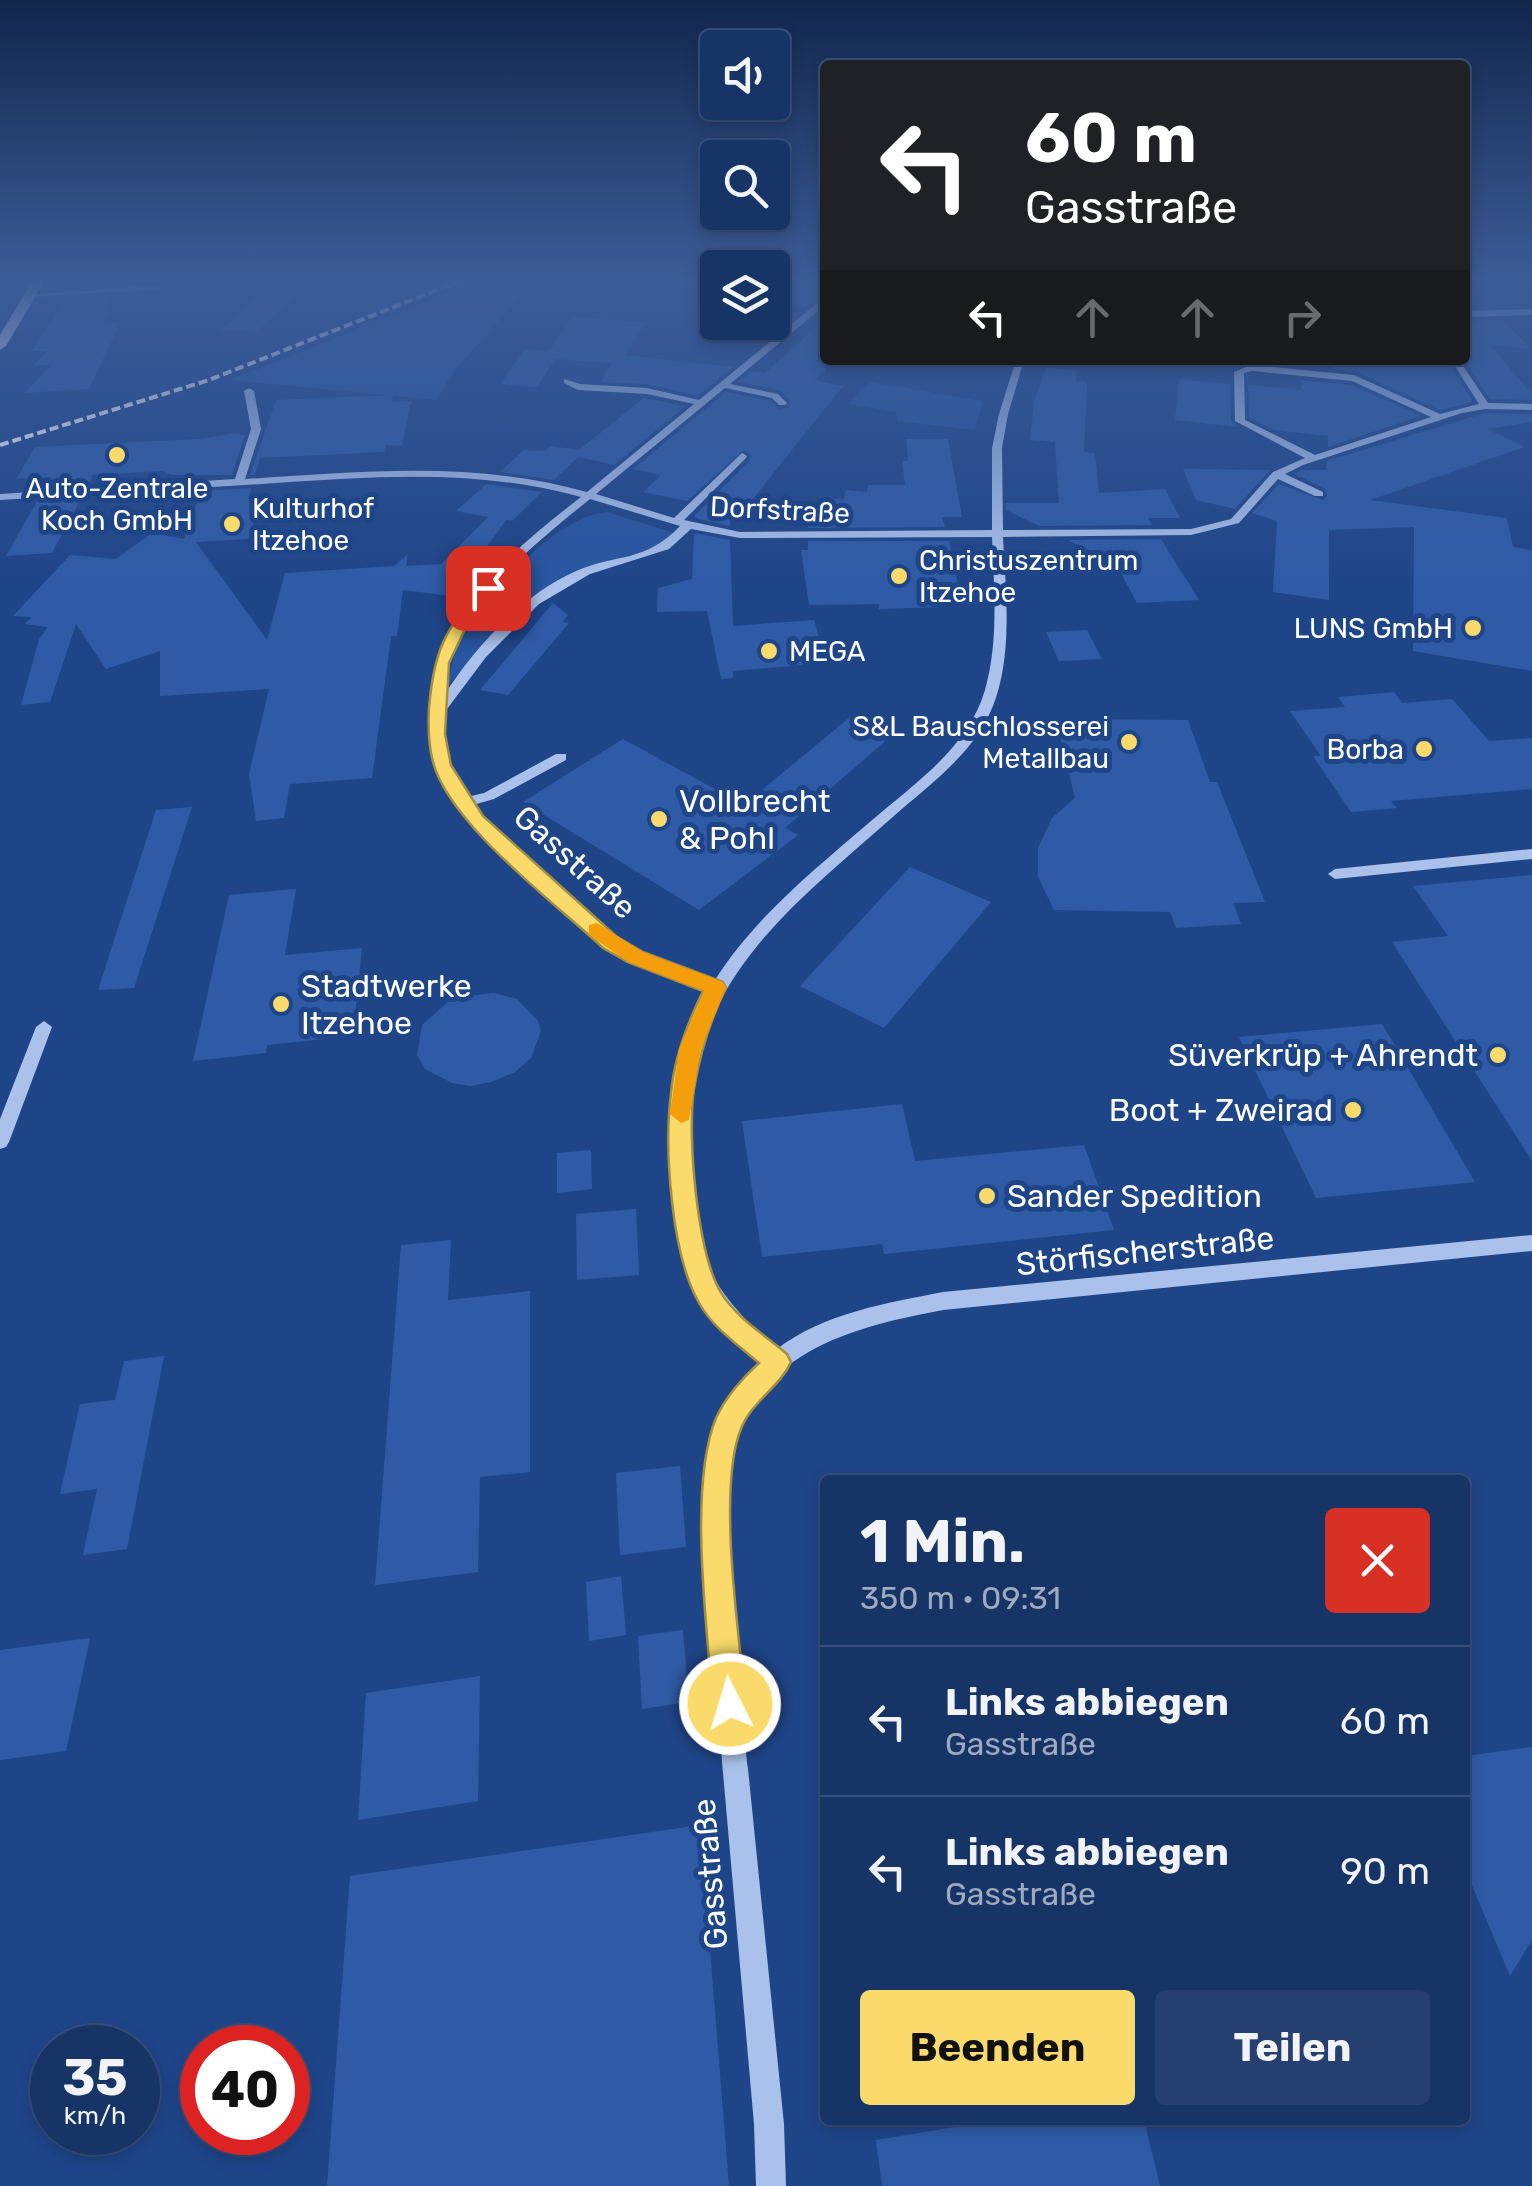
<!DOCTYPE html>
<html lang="de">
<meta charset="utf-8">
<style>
:root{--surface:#173467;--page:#243f70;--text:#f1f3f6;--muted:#9eaac0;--line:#364f7b;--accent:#f9da6a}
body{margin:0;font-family:Rubik,sans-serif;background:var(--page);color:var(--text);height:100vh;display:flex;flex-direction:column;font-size:38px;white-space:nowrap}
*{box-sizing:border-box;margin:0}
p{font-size:32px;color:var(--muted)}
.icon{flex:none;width:55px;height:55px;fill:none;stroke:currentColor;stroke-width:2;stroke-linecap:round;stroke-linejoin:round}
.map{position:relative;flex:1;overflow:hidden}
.details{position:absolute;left:820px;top:1475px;width:650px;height:650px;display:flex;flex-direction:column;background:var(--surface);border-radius:10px;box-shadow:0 5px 15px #0003,0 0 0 2px var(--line)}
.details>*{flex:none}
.guide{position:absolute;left:820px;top:60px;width:650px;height:305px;border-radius:10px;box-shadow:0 5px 15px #0003,0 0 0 2px var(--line);background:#202124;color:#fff;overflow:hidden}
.tools{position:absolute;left:700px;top:30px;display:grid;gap:20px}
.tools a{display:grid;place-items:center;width:90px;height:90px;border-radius:10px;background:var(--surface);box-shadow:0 5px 15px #0003,0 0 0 2px var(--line);font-size:50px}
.speed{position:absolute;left:30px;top:2025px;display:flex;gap:20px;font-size:50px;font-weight:700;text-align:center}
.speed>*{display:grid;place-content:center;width:130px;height:130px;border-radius:50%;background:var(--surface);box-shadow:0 5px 15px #0003,0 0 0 2px var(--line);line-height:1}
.speed small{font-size:25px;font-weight:400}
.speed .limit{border:15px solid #d22;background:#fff;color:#111}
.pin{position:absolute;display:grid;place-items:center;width:85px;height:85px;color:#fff;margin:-42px;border-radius:20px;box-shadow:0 5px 15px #0006}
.me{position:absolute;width:110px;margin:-55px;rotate:355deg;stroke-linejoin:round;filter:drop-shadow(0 0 8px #0008)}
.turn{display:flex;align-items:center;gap:35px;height:210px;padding:0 40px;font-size:45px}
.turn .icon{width:130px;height:130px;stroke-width:2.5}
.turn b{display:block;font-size:70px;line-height:85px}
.lanes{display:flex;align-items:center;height:95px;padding:0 40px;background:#0003;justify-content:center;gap:50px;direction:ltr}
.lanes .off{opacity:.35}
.round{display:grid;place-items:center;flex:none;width:105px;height:105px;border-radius:10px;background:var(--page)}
.summary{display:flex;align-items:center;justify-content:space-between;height:170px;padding:0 40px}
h1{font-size:60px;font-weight:700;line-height:75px}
.action{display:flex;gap:20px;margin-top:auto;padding:20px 40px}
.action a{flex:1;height:115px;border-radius:10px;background:var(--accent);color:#111;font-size:40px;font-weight:700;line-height:115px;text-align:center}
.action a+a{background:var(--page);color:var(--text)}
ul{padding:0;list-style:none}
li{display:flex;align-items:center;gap:30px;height:150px;padding:0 40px;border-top:2px solid var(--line)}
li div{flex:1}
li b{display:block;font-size:38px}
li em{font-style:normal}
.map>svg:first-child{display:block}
.green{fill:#2956a1}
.building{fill:#2f5ba6}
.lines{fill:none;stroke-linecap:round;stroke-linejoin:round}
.minor{fill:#aac2eb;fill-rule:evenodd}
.major{fill:#eff3fe;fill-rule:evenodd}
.rail{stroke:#fff;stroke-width:4;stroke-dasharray:9 4;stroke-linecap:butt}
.route{fill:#f9da6a;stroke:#a28e45;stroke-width:2.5}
.slow{fill:#f59e0b}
.poi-dot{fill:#f9da6a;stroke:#1f4589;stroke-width:4}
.labels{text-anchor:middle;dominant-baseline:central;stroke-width:10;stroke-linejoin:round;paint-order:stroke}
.far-poi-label{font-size:28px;fill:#fff;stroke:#1f4589;text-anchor:start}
.far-street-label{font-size:28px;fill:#fff;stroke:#1f4589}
.poi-label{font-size:32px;fill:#fff;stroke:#1f4589;text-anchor:start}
.street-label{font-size:32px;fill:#fff;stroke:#1f4589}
</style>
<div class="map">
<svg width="1532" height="2186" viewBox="0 0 1532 2186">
<rect width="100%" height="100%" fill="#1f4589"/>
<g class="green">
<polygon points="485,278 533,278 527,290 456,368 436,400 230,380"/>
<polygon points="870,382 982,401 975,430 897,421 896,412 848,404"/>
<path d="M 607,512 L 674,533 C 650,560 607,555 576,573 C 528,601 486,645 448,685 C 450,675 451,664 455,654 C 473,606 555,515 607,512 Z"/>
</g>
<g class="building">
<polygon points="276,278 315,278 257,332 221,330"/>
<polygon points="807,278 825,281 825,295 806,307 777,302"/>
<polygon points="111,296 104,322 120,323 89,389 25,393 51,365 34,365 47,351 32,351 66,299"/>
<polygon points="572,317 645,322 626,355 733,367 698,396 647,384 601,382 611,363 555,359 537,387 500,384 525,349 549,351"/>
<polygon points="825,319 825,371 814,380 843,386 748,505 730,503 730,526 695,518 695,515 749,461 751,455 744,450 687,501 643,492 661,475 633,469 726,392 770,401 779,409 788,408 790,400 779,390 738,382 752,371 765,373"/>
<polygon points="1502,320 1532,349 1490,345 1532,394 1532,400 1490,399 1464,360 1465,321"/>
<polygon points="1330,360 1416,364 1414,360 1447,360 1473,402 1440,410 1356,372 1333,369"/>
<polygon points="1046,367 1078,371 1075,381 1087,382 1084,452 1095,453 1099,493 1165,489 1180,518 1148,518 1152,525 1039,526 1006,510 1006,503 1059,503 1055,442 1030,440 1034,402"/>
<polygon points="1179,379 1230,384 1231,421 1238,427 1175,420"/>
<polygon points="1301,380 1351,385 1421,416 1328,447 1328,436 1274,430 1249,418 1248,385 1302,390"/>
<polygon points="393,395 392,402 411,401 402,446 386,445 384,452 260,458 255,475 250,475 276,400"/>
<polygon points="644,398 686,406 614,465 578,457 554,480 500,472 524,450 546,451 550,446 579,450"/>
<polygon points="1485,413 1532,414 1532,422 1487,429 1525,447 1370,500 1507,518 1513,547 1532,550 1532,671 1413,651 1414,527 1329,530 1329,600 1273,592 1277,521 1252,513 1279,484 1323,500 1327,496 1325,489 1294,474 1302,470 1326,470 1327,461"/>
<polygon points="236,433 245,436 232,475 171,475 163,471 93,475 88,485 45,487 51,477 16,479 35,447 199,439"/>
<polygon points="906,439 948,439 962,517 942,517 945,527 808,528 808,509 826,509 827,498 844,499 846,490 867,492 868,485 905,485 902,461 908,461"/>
<polygon points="1183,469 1270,470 1235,509 1196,500"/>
<polygon points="486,484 542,492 512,521 506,520 452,596 403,590 397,636 391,636 372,778 290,784 284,818 256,821 249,774 269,689 160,696 160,651 106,669 76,624 50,702 21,705 39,639 48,627 25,624 32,617 13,616 70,555 116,559 152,533 184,539 201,491 251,488 248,499 260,505 248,539 196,542 267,640 285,573 394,566 408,554 406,566 441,564 488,517 456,511"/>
<polygon points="81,499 52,553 6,556 37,501"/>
<polygon points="694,533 730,540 733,626 814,620 827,663 733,671 733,678 721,679 707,611 657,612 658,588 692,579"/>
<polygon points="1161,539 1199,600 1137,603 1116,564 1068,540"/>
<polygon points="808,541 949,541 962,603 942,603 943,607 879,609 879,604 809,605 801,550 808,550"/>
<polygon points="553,603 568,615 563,622 569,623 508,695 480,690"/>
<polygon points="1087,630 1102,659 1059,661 1046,632"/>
<polygon points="1394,692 1402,703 1452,699 1489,741 1532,738 1532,789 1391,801 1397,808 1351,812 1313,756 1321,756 1290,711 1345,707 1338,697"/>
<polygon points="856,712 898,730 785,828 798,835 699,910 523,802 623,739 744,805"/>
<polygon points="1056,719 1188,720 1210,782 1217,782 1265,902 1233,903 1241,924 1176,928 1170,912 1054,910 1038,877 1038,848 1052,818 1075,798"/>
<polygon points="192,807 134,988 98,990 156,810"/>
<polygon points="910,867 991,902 884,1028 800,986"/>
<polygon points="1532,875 1532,1161 1392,942 1448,936 1413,886"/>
<polygon points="296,889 285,955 362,948 353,1036 267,1045 266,1053 193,1061 229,895"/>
<polygon points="494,993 517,999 538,1021 541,1031 531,1058 515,1072 491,1082 470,1086 452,1083 425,1069 417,1055 422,1025 448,1002 466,996"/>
<polygon points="1382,1024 1475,1182 1316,1198 1239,1037"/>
<polygon points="902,1104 915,1161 1084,1145 1114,1230 884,1254 882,1244 762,1257 742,1121"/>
<polygon points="591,1150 592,1189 557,1193 557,1153"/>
<polygon points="636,1209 639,1275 577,1280 576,1214"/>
<polygon points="451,1240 448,1300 530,1291 530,1472 480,1477 478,1572 375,1585 401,1245"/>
<polygon points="164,1356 127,1549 83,1555 97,1489 60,1494 80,1404 115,1400 124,1361"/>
<polygon points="680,1466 686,1547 620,1555 616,1473"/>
<polygon points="621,1576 626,1635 589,1641 586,1582"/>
<polygon points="683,1630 689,1702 642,1709 638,1636"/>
<polygon points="90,1638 66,1751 0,1760 0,1650"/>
<polygon points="480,1676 478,1801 358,1820 366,1693"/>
<polygon points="1532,1747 1532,1940 1510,1976 1465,1869 1465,1756"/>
<polygon points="700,1825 729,2186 327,2186 350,1876"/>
<polygon points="997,2120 1144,2120 1160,2186 882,2186 876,2140"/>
</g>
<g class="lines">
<g class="minor">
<polygon points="159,285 162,289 29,297 25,295"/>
<path d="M 822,299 L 825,299 L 825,305 L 730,384 L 778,394 L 787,403 L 785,405 L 779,405 L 772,398 L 725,388 L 596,494 L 674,518 L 742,453 L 747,456 L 746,458 L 684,520 L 740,532 L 992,530 L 992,448 L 999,414 L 1016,360 L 1024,360 L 1008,414 L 1002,448 L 1003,530 L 1191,529 L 1231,519 L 1273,472 L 1305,458 L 1235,421 L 1234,372 L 1251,365 L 1354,375 L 1440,414 L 1479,404 L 1451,360 L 1459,360 L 1488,403 L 1532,404 L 1532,410 L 1485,409 L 1462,413 L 1303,465 L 1285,474 L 1323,492 L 1323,496 L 1315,496 L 1278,479 L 1239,523 L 1191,535 L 1003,537 C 1006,597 1015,669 985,723 C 963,761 927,787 895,815 C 820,882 734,945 702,1044 C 690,1081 691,1120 690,1157 C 690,1250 708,1289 777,1349 C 824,1313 887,1303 943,1292 L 1532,1235 L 1532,1251 L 943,1310 C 863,1325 780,1345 739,1423 C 706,1488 740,1691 748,1769 C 760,1887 772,2006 784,2124 L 786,2186 L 756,2186 L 754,2124 C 742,1988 730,1852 718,1716 C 710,1632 692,1534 709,1451 C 716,1415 737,1386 761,1361 C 736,1339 712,1316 696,1287 C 657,1215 665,1059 708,990 C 674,978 633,968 604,946 C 574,924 546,896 518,871 C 496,851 474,828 457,804 C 438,778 427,745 429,712 C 433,615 510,552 581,497 C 480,469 379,476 276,483 C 184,489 92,494 0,500 L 0,494 L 235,479 L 251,429 L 244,391 L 249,388 L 254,391 L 261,429 L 245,479 C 363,472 472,460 587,492 L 694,404 L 647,394 L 578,390 L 564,383 L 564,379 L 580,384 L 647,388 L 699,400 ZM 1252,371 L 1352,381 L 1431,417 L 1315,455 L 1245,420 L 1244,373 ZM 590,499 L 680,526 C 645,563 618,553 576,571 C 520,596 475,648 442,698 C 455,607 522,554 590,499 ZM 691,529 L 740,538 L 992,537 C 994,587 999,641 985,690 C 968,748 914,784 871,821 C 814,870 755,917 715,980 L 642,953 L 616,939 L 525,861 L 473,805 L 494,799 L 566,760 L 566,754 L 556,754 L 484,793 L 467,797 L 447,757 L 441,717 L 486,657 L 539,604 L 590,574 L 669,549 Z"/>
<polygon points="1532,309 1532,315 1465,317 1465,311"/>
<polygon points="1532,849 1532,859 1335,879 1328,874 1335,869"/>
<polygon points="44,1021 52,1027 9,1142 6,1147 0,1149 0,1119 36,1027"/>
</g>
<polygon class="major" points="34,278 46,278 6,346 0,350 0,335"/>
<polyline class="rail" points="0,445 209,380 467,278"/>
</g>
<linearGradient id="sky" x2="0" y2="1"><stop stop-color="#11264b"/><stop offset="0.48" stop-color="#3c5c97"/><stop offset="1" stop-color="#3c5c97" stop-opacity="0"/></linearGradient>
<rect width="1532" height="584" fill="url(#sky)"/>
<path class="route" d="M 482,585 L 495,588 L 468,623 L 449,663 L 445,734 L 451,765 L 483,816 L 617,937 L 643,952 L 723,982 L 726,988 C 710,1020 700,1053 694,1089 C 687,1136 697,1250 720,1291 C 735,1317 765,1335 787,1354 L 791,1362 C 780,1387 751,1402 741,1429 C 717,1486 739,1638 746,1704 L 741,1715 L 730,1720 L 718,1715 L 713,1704 C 707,1629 688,1485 716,1418 C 725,1398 743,1377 759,1363 C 738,1345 713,1328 699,1303 C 671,1254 664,1149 671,1093 C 674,1058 688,1022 703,991 L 628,962 L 603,948 C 555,903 449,824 433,762 C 428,744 428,727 429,708 C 434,648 445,632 482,585 Z"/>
<polygon class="slow" points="597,923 643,952 723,982 726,988 701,1049 689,1120 681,1123 670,1114 679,1049 704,991 628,962 589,935 589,925"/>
<g class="poi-dot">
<circle cx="117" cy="455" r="10"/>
<circle cx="232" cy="524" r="10"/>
<circle cx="899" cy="576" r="10"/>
<circle cx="1473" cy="628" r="10"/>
<circle cx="769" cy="651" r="10"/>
<circle cx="1129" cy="742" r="10"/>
<circle cx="1424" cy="749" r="10"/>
<circle cx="659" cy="819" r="10"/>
<circle cx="281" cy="1004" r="10"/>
<circle cx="1498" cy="1055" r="10"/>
<circle cx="1353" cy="1110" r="10"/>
<circle cx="987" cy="1196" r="10"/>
</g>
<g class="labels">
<g class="far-poi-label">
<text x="117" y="488" text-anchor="middle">Auto-Zentrale<tspan x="117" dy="32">Koch GmbH</tspan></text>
<text x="252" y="508">Kulturhof<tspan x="252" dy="32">Itzehoe</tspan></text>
<text x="919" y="560">Christuszentrum<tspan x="919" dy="32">Itzehoe</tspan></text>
<text x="1453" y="628" text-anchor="end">LUNS GmbH</text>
<text x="789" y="651">MEGA</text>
<text x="1109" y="726" text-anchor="end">S&amp;L Bauschlosserei<tspan x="1109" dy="32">Metallbau</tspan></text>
<text x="1404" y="749" text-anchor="end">Borba</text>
</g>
<g class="far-street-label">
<text transform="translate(780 510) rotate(3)">Dorfstraße</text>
</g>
<g class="poi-label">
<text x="679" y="801">Vollbrecht<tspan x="679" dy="37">&amp; Pohl</tspan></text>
<text x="301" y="986">Stadtwerke<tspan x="301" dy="37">Itzehoe</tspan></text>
<text x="1478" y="1055" text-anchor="end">Süverkrüp + Ahrendt</text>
<text x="1333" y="1110" text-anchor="end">Boot + Zweirad</text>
<text x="1007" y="1196">Sander Spedition</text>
</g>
<g class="street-label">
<text transform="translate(575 862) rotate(42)">Gasstraße</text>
<text transform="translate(1145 1251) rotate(-6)">Störfischerstraße</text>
<text transform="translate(710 1874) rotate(-95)">Gasstraße</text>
</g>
</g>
</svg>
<div class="tools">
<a><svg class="icon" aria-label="sound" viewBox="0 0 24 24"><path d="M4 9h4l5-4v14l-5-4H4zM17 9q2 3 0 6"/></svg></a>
<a><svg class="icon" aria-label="search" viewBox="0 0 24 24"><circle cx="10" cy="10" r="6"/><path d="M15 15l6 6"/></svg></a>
<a><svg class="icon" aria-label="layers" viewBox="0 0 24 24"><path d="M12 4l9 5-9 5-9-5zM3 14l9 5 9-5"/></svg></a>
</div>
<div class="speed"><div>35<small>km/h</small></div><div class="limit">40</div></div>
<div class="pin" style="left:488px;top:588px;background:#d93025"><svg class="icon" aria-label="arrive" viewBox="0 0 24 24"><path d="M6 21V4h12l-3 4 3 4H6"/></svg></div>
<svg class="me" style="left:730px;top:1704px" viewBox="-20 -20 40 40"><circle r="17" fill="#f9da6a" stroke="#fff" stroke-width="3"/><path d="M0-11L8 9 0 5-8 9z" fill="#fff"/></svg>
<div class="guide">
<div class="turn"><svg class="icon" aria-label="left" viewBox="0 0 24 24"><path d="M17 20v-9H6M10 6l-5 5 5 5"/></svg><div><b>60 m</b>Gasstraße</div></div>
<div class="lanes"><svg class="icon" aria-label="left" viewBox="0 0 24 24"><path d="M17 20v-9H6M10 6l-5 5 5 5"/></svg><svg class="icon off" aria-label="ahead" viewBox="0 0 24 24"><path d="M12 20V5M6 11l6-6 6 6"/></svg><svg class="icon off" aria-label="ahead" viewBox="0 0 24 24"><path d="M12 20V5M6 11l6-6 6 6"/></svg><svg class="icon off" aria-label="right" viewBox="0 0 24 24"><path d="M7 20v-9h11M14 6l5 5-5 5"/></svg></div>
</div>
<section class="details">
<div class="summary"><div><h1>1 Min.</h1><p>350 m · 09:31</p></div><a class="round" style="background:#d93025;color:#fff"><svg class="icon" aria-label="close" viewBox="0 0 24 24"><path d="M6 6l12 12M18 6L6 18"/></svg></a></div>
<ul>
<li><svg class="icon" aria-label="left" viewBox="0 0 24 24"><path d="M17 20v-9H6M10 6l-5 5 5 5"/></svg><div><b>Links abbiegen</b><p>Gasstraße</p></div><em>60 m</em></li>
<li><svg class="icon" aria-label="left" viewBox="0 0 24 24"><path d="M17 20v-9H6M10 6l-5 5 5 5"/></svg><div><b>Links abbiegen</b><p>Gasstraße</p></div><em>90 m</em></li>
</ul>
<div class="action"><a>Beenden</a><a>Teilen</a></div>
</section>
</div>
